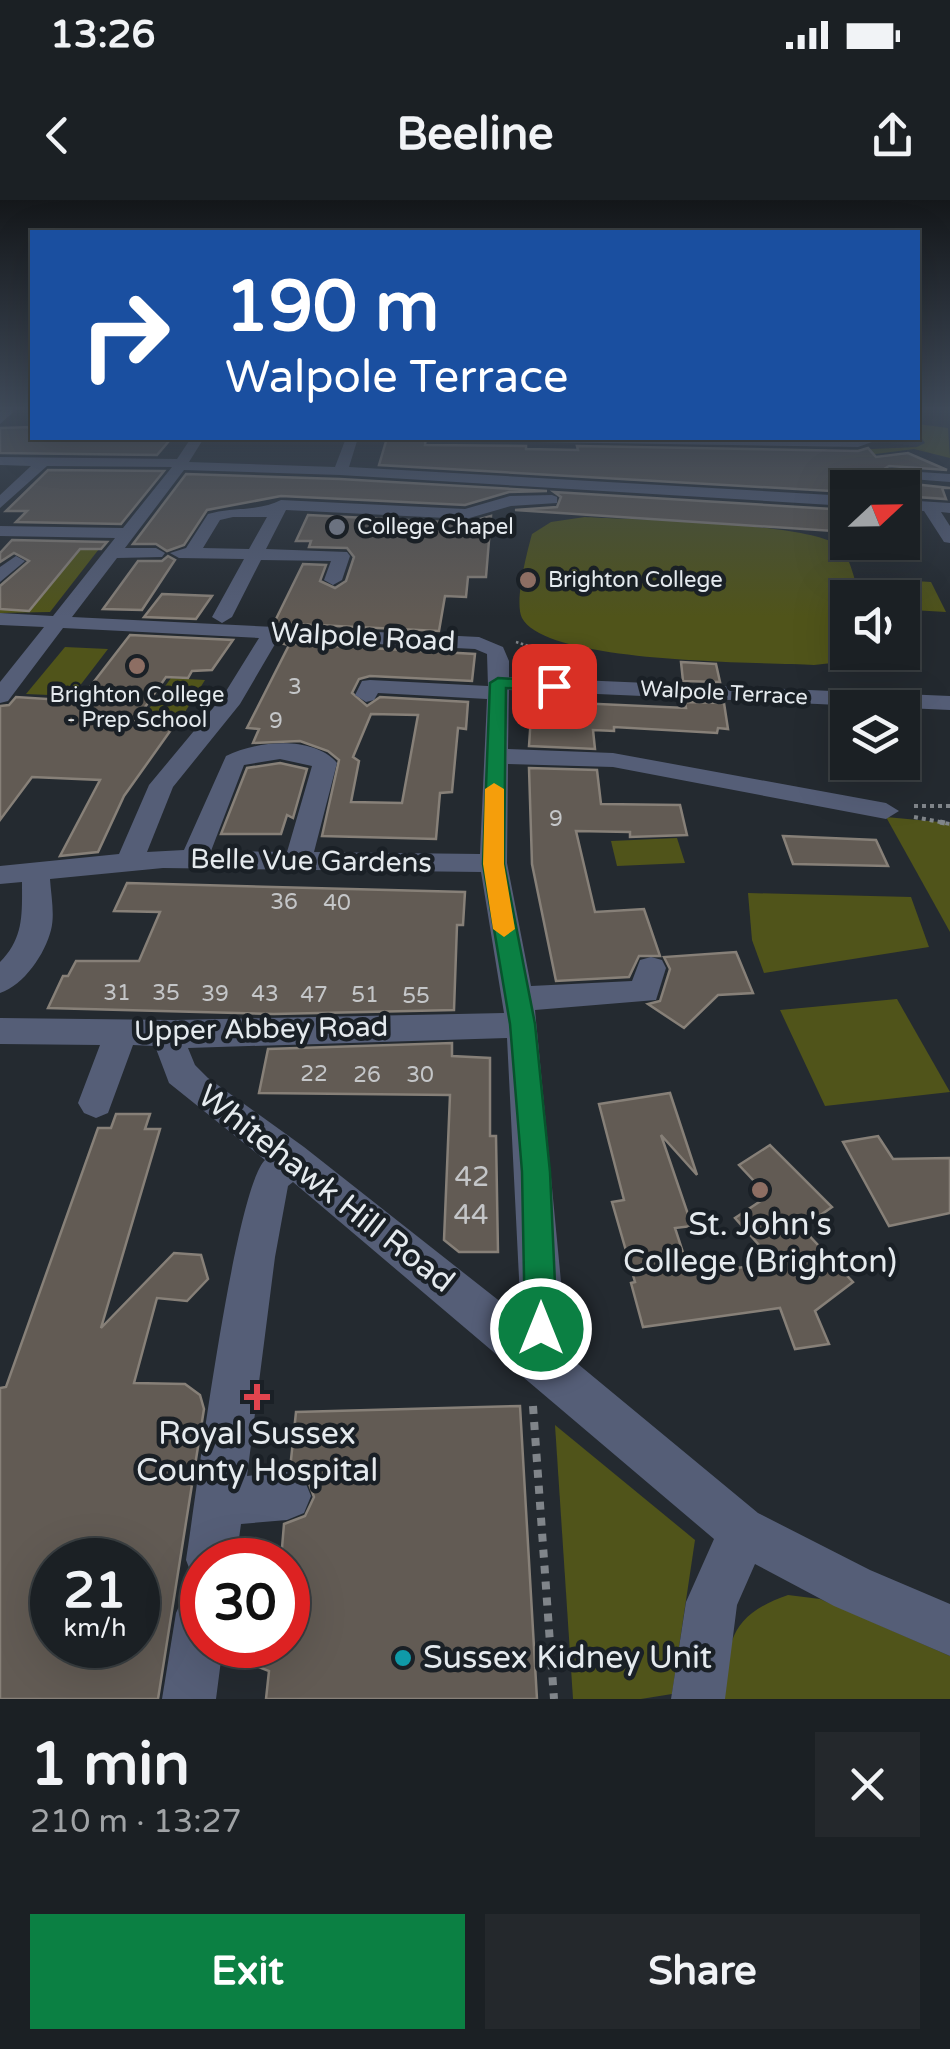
<!DOCTYPE html>
<meta charset="utf-8">
<style>
:root{--surface:#1b2024;--page:#24282c;--text:#f1f3f6;--muted:#a0a3a6;--line:#393e41;--accent:#0b8043}
body{margin:0;font-family:"Varela Round",sans-serif;background:var(--page);color:var(--text);height:100vh;display:flex;flex-direction:column;font-size:38px;white-space:nowrap}
*{box-sizing:border-box;margin:0}
p{font-size:32px;color:var(--muted)}
.icon{flex:none;width:55px;height:55px;fill:none;stroke:currentColor;stroke-width:2;stroke-linecap:round;stroke-linejoin:round}
.map{position:relative;height:1499px;overflow:hidden}
.details{display:flex;flex-direction:column;background:var(--surface);flex:1}
.details>*{flex:none}
.top-card{position:absolute;left:30px;top:30px;width:890px;height:210px;border-radius:0px;box-shadow:0 10px 40px #0002,0 0 0 2px var(--line);background:#1a4fa0;color:#fff;overflow:hidden}
.needle{width:65px;rotate:68deg}
.tools{position:absolute;left:830px;top:270px;display:grid;gap:20px}
.tools a{display:grid;place-items:center;width:90px;height:90px;border-radius:0px;background:var(--surface);box-shadow:0 10px 40px #0002,0 0 0 2px var(--line);font-size:50px}
.speed{position:absolute;left:30px;top:1338px;display:flex;gap:20px;font-size:50px;font-weight:700;text-align:center}
.speed>*{display:grid;place-content:center;width:130px;height:130px;border-radius:50%;background:var(--surface);box-shadow:0 10px 40px #0002,0 0 0 2px var(--line);line-height:1}
.speed small{font-size:25px;font-weight:400}
.speed .limit{border:15px solid #d22;background:#fff;color:#111}
.pin{position:absolute;display:grid;place-items:center;width:85px;height:85px;color:#fff;margin:-42px;border-radius:20px;box-shadow:0 5px 15px #0006}
.me{position:absolute;width:110px;margin:-55px;rotate:0deg;stroke-linejoin:round;filter:drop-shadow(0 0 8px #0008)}
.turn{display:flex;align-items:center;gap:35px;height:210px;padding:0 30px;font-size:45px}
.turn .icon{width:130px;height:130px;stroke-width:2.5}
.turn b{display:block;font-size:70px;line-height:85px}
.round{display:grid;place-items:center;flex:none;width:105px;height:105px;border-radius:0px;background:var(--page)}
.head{display:flex;align-items:center;justify-content:space-between;height:170px;padding:0 30px}
h1{font-size:60px;font-weight:700;line-height:75px}
.action{display:flex;gap:20px;margin-top:auto;padding:20px 30px}
.action a{flex:1;height:115px;border-radius:0px;background:var(--accent);color:#fff;font-size:40px;font-weight:700;line-height:115px;text-align:center}
.action a+a{background:var(--page);color:var(--text)}
.status{display:flex;justify-content:space-between;align-items:center;height:70px;padding:0 50px;background:var(--surface);direction:ltr}
.status svg{height:28px;fill:currentColor}
header{display:flex;justify-content:space-between;align-items:center;height:130px;padding:0 30px;background:var(--surface);font-size:45px;font-weight:700}
.map>svg:first-child{display:block}
.green{fill:#50541a}
.building{fill:#625b54;stroke:#878078;stroke-width:2.5;fill-rule:evenodd}
.lines{fill:none;stroke-linecap:round;stroke-linejoin:round}
.path-far3{stroke:#80858a;stroke-width:2.5;stroke-dasharray:2.5 2.5;stroke-linecap:butt}
.path-far2{stroke:#80858a;stroke-width:4;stroke-dasharray:4 4;stroke-linecap:butt}
.path-far1{stroke:#80858a;stroke-width:5;stroke-dasharray:5 5;stroke-linecap:butt}
.path{stroke:#80858a;stroke-width:8;stroke-dasharray:8 8;stroke-linecap:butt}
.minor{fill:#555e77;fill-rule:evenodd}
.route{fill:#0b8043;stroke:#07532c;stroke-width:2.5}
.slow{fill:#f59e0b}
.worship-dot{fill:#6b7280;stroke:#1a2026;stroke-width:4}
.education-dot{fill:#8d6e63;stroke:#1a2026;stroke-width:4}
.health-dot{fill:#e0444e;stroke:#1a2026;stroke-width:4}
.culture-dot{fill:#0f9aa8;stroke:#1a2026;stroke-width:4}
.labels{text-anchor:middle;dominant-baseline:central;stroke-width:9;stroke-linejoin:round;paint-order:stroke}
.far-poi-label{font-size:22px;fill:#e5eaee;stroke:#1a2026;text-anchor:start}
.number-label{font-size:22px;fill:#c4c6c8}
.far-street-label{font-size:22px;fill:#e5eaee;stroke:#1a2026}
.street-label{font-size:28px;fill:#e5eaee;stroke:#1a2026}
.near-number-label{font-size:28px;fill:#c4c6c8}
.near-street-label{font-size:32px;fill:#e5eaee;stroke:#1a2026}
.near-poi-label{font-size:32px;fill:#e5eaee;stroke:#1a2026}
</style>
<div class="status"><b>13:26</b><svg viewBox="0 0 49 12"><path d="M0 12V9h3v3zM5 12V6h3v6zM10 12V3h3v9zM15 12V0h3v12zM26 1h20v11H26zM47 4h2v5h-2z"/></svg></div>
<header><svg class="icon" aria-label="back" viewBox="0 0 24 24"><path d="M15 5l-7 7 7 7"/></svg>Beeline<svg class="icon" aria-label="share" viewBox="0 0 24 24"><path d="M12 15V3M7 8l5-5 5 5M5 13v7h14v-7"/></svg></header>
<div class="map">
<svg width="950" height="1499" viewBox="0 0 950 1499">
<rect width="100%" height="100%" fill="#242a30"/>
<g class="green">
<polygon points="918,224 948,228 950,258 914,249 684,279 683,283 623,280 733,269 806,252 917,247 925,243 918,233"/>
<path d="M 585,317 C 629,320 814,322 840,347 C 851,358 855,383 860,397 L 848,398 L 848,452 L 864,453 L 841,462 L 814,465 C 761,462 546,464 522,418 C 514,402 527,352 532,334 L 551,322 Z"/>
<polygon points="79,349 99,349 50,412 0,413 0,409"/>
<polygon points="899,380 931,382 946,412 912,410"/>
<polygon points="65,447 108,449 72,496 26,494"/>
<polygon points="171,478 205,480 180,520 143,517"/>
<polygon points="886,617 950,623 950,732"/>
<polygon points="677,638 685,663 617,666 611,641"/>
<polygon points="748,693 911,697 929,747 764,773 752,740"/>
<polygon points="897,799 950,892 825,906 780,810"/>
<polygon points="555,1225 695,1340 672,1494 641,1499 573,1499"/>
<path d="M 788,1395 L 820,1399 L 950,1456 L 950,1499 L 722,1499 C 729,1442 728,1416 788,1395 Z"/>
</g>
<g class="building">
<polygon points="32,227 32,238 169,241 157,255 0,253 0,228"/>
<polygon points="387,238 426,238 425,245 526,246 526,249 578,250 577,246 858,251 868,248 876,257 908,253 947,270 889,266 881,271 885,281 950,288 942,288 946,299 902,296 902,288 848,288 848,292 379,265"/>
<polygon points="48,270 164,271 121,324 16,322 27,311 6,311"/>
<polygon points="186,274 340,279 547,291 509,292 465,305 281,296 207,310 184,345 167,351 156,344 133,344"/>
<polygon points="554,292 848,310 848,332 515,310 557,307 561,297"/>
<polygon points="308,315 466,323 491,316 486,377 468,377 466,397 445,396 439,431 274,423 303,364 326,365 320,381 335,388 346,381 354,357 347,348 309,347 311,341 296,341"/>
<polygon points="12,340 107,342 101,349 80,349 29,411 0,409 0,386 29,361 14,353 0,362 0,353"/>
<polygon points="168,356 175,360 142,410 103,409 138,361 162,361"/>
<polygon points="162,394 212,396 196,419 144,417"/>
<polygon points="130,435 233,440 212,470 192,471 188,478 166,477 134,523 173,527 124,596 98,652 60,656 100,580 32,577 0,620 0,506 9,505 16,497 79,501"/>
<path d="M 280,443 L 475,454 L 472,481 L 370,476 L 359,479 L 352,493 L 367,506 L 380,497 L 468,502 L 466,529 L 458,528 L 452,592 L 440,593 L 436,639 L 322,636 L 339,560 L 328,551 L 300,541 L 253,543 L 259,529 L 247,528 L 289,445 ZM 371,514 L 418,515 L 402,603 L 351,602 L 359,561 L 353,557 Z"/>
<polygon points="681,462 716,464 720,482 683,481"/>
<polygon points="532,501 686,508 685,502 724,503 728,529 718,528 717,533 614,527 614,531 593,530 595,549 529,546"/>
<polygon points="280,563 307,569 293,618 287,615 281,634 221,634 247,568"/>
<polygon points="529,568 597,570 601,604 680,605 687,635 630,637 630,632 576,631 595,712 644,709 660,756 639,756 629,777 556,781 532,664"/>
<polygon points="783,636 876,640 888,666 793,664"/>
<polygon points="127,683 465,692 463,725 457,725 454,810 274,814 48,808 63,776 68,776 76,761 139,761 160,712 114,711"/>
<polygon points="736,752 753,793 718,795 684,828 648,804 660,801 670,769 664,757"/>
<polygon points="452,843 452,856 490,858 490,936 496,936 498,1052 459,1052 444,1040 450,895 259,893 268,849"/>
<polygon points="670,893 697,975 661,935 692,1026 675,1028 690,1074 775,1063 735,1018 768,996 739,965 770,945 832,1007 802,1028 853,1082 815,1111 829,1144 795,1149 780,1108 643,1127 631,1083 635,1082 612,1002 624,1000 599,904"/>
<path d="M 116,914 L 150,914 L 145,929 L 160,929 L 101,1128 L 174,1053 L 201,1055 L 208,1079 L 187,1101 L 157,1098 L 134,1183 L 185,1184 L 200,1195 L 204,1209 L 158,1499 L 0,1499 L 0,1188 L 6,1187 L 98,928 L 111,928 ZM 52,1360 L 138,1360 L 138,1445 L 52,1445 Z"/>
<polygon points="878,936 893,959 950,958 950,1013 889,1026 843,942"/>
<polygon points="520,1206 537,1499 266,1499 269,1471 226,1454 227,1445 288,1445 288,1360 281,1360 284,1324 305,1316 314,1297 307,1278 290,1269 296,1212"/>
</g>
<g class="lines">
<polyline class="path-far3" points="516,442 541,450"/>
<g class="path-far2">
<polyline points="533,448 576,462"/>
<polyline points="914,606 950,606"/>
<polyline points="914,617 950,624"/>
</g>
<polyline class="path-far1" points="940,622 950,624"/>
<polyline class="path" points="533,1206 554,1499"/>
<g class="minor">
<polygon points="6,207 19,207 0,224 0,213"/>
<path d="M 191,238 L 204,238 L 189,262 L 335,267 L 346,238 L 358,238 L 349,267 L 848,296 L 848,306 L 340,275 L 184,270 L 125,348 L 156,348 L 165,353 L 162,357 L 117,358 L 72,417 L 479,437 L 503,447 L 509,461 L 509,477 L 950,496 L 950,510 L 509,490 L 508,549 L 613,553 L 886,603 L 899,611 L 886,619 L 613,567 L 508,564 L 507,663 L 531,786 L 632,781 L 640,760 L 651,757 L 662,760 L 666,768 L 656,800 L 535,810 L 564,1113 L 555,1145 L 758,1313 L 870,1370 L 950,1404 L 950,1456 L 834,1406 L 755,1364 L 737,1405 L 725,1499 L 671,1499 L 686,1402 L 714,1339 L 293,982 L 288,986 L 275,1057 L 247,1276 L 287,1272 L 304,1279 L 311,1296 L 304,1313 L 287,1320 L 241,1324 L 236,1360 L 202,1360 L 202,1381 L 193,1378 L 186,1360 C 196,1297 234,991 265,960 L 169,883 L 155,846 L 133,845 L 108,913 L 96,918 L 84,913 L 78,903 L 100,845 L 0,844 L 0,818 L 174,820 L 504,813 L 481,672 L 163,668 L 50,679 C 51,695 55,715 51,730 C 45,754 24,785 0,793 L 0,762 C 24,738 22,714 22,682 L 0,684 L 0,666 L 119,654 L 149,585 L 223,496 L 259,438 L 63,428 L 8,501 L 0,503 L 0,482 L 44,427 L 0,425 L 0,413 L 53,416 L 115,338 L 0,336 L 0,326 L 123,328 L 172,267 L 47,266 L 0,308 L 0,295 L 31,266 L 0,265 L 0,257 L 177,259 ZM 278,439 L 475,449 L 487,454 L 488,486 L 370,480 L 362,481 L 355,495 L 366,502 L 374,500 L 378,493 L 487,499 L 480,654 L 314,652 L 337,563 C 313,535 256,541 226,556 L 184,650 L 147,652 L 173,587 L 240,504 ZM 280,559 L 312,566 L 287,652 L 211,651 L 244,565 ZM 507,838 L 521,1118 L 304,947 L 208,878 L 195,865 L 188,848 Z"/>
<polygon points="530,238 858,239 883,238 858,247 537,242"/>
<polygon points="890,270 950,274 950,282 885,277 885,271"/>
<path d="M 552,295 L 557,297 L 557,303 L 511,306 L 466,319 L 286,310 L 266,349 L 347,352 L 350,356 L 342,380 L 333,385 L 324,380 L 331,361 L 261,360 L 232,417 L 222,423 L 212,417 L 244,359 L 179,358 L 170,353 L 186,348 L 208,314 C 233,307 261,311 281,300 L 465,309 L 510,296 ZM 233,317 L 267,317 L 249,349 L 203,348 L 220,320 Z"/>
<polygon points="902,300 950,303 950,313 941,312 950,326 950,343 944,342 924,311 902,310"/>
<polygon points="16,356 25,361 0,382 0,367"/>
<polygon points="202,1387 202,1445 223,1445 216,1499 162,1499 176,1413 184,1395"/>
</g>
</g>
<linearGradient id="sky" x2="0" y2="1"><stop stop-color="#14171a"/><stop offset="0.5" stop-color="#3f4a59"/><stop offset="1" stop-color="#3f4a59" stop-opacity="0"/></linearGradient>
<rect width="950" height="417" fill="url(#sky)"/>
<polygon class="route" points="498,478 554,481 562,486 554,491 506,488 504,664 535,824 550,972 557,1129 552,1140 541,1145 529,1140 525,1129 522,972 510,824 483,664 490,483"/>
<polygon class="slow" points="494,583 504,589 504,664 515,729 504,737 493,729 483,664 485,589"/>
<circle class="worship-dot" cx="337" cy="327" r="10"/>
<g class="education-dot">
<circle cx="528" cy="380" r="10"/>
<circle cx="137" cy="466" r="10"/>
<circle cx="760" cy="990" r="10"/>
</g>
<path class="health-dot" d="M252 1182h10v10h10v10h-10v10h-10v-10h-10v-10h10z"/>
<circle class="culture-dot" cx="403" cy="1458" r="10"/>
<g class="labels">
<g class="far-poi-label">
<text x="357" y="327">College Chapel</text>
<text x="548" y="380">Brighton College</text>
<text x="137" y="495" text-anchor="middle">Brighton College<tspan x="137" dy="25">- Prep School</tspan></text>
</g>
<g class="number-label">
<text x="295" y="487">3</text>
<text x="276" y="521">9</text>
<text x="556" y="619">9</text>
<text x="284" y="702">36</text>
<text x="337" y="703">40</text>
<text x="117" y="793">31</text>
<text x="166" y="793">35</text>
<text x="215" y="794">39</text>
<text x="265" y="794">43</text>
<text x="314" y="795">47</text>
<text x="365" y="795">51</text>
<text x="416" y="796">55</text>
<text x="314" y="874">22</text>
<text x="367" y="875">26</text>
<text x="420" y="875">30</text>
</g>
<g class="far-street-label">
<text transform="translate(724 493) rotate(3)">Walpole Terrace</text>
</g>
<g class="street-label">
<text transform="translate(363 437) rotate(3)">Walpole Road</text>
<text transform="translate(311 661) rotate(1)">Belle Vue Gardens</text>
<text transform="translate(261 829) rotate(-1)">Upper Abbey Road</text>
</g>
<g class="near-number-label">
<text x="472" y="977">42</text>
<text x="471" y="1015">44</text>
</g>
<g class="near-street-label">
<text transform="translate(326 989) rotate(38)">Whitehawk Hill Road</text>
</g>
<g class="near-poi-label">
<text x="760" y="1025">St. John's<tspan x="760" dy="37">College (Brighton)</tspan></text>
<text x="257" y="1234">Royal Sussex<tspan x="257" dy="37">County Hospital</tspan></text>
<text x="423" y="1458" text-anchor="start">Sussex Kidney Unit</text>
</g>
</g>
</svg>
<div class="tools">
<a><svg class="needle" viewBox="-14 -14 28 28"><path d="M0-13l5 13h-10z" fill="#e53935"/><path d="M0 13l5-13h-10z" fill="#a0a3a6"/></svg></a>
<a><svg class="icon" aria-label="sound" viewBox="0 0 24 24"><path d="M4 9h4l5-4v14l-5-4H4zM17 9q2 3 0 6"/></svg></a>
<a><svg class="icon" aria-label="layers" viewBox="0 0 24 24"><path d="M12 4l9 5-9 5-9-5zM3 14l9 5 9-5"/></svg></a>
</div>
<div class="speed"><div>21<small>km/h</small></div><div class="limit">30</div></div>
<div class="pin" style="left:554px;top:486px;background:#d93025"><svg class="icon" aria-label="arrive" viewBox="0 0 24 24"><path d="M6 21V4h12l-3 4 3 4H6"/></svg></div>
<svg class="me" style="left:541px;top:1129px" viewBox="-20 -20 40 40"><circle r="17" fill="#0b8043" stroke="#fff" stroke-width="3"/><path d="M0-11L8 9 0 5-8 9z" fill="#fff"/></svg>
<div class="top-card">
<div class="turn"><svg class="icon" aria-label="right" viewBox="0 0 24 24"><path d="M7 20v-9h11M14 6l5 5-5 5"/></svg><div><b>190 m</b>Walpole Terrace</div></div>
</div>
</div>
<section class="details">
<div class="head"><div><h1>1 min</h1><p>210 m · 13:27</p></div><a class="round"><svg class="icon" aria-label="close" viewBox="0 0 24 24"><path d="M6 6l12 12M18 6L6 18"/></svg></a></div>
<div class="action"><a>Exit</a><a>Share</a></div>
</section>
